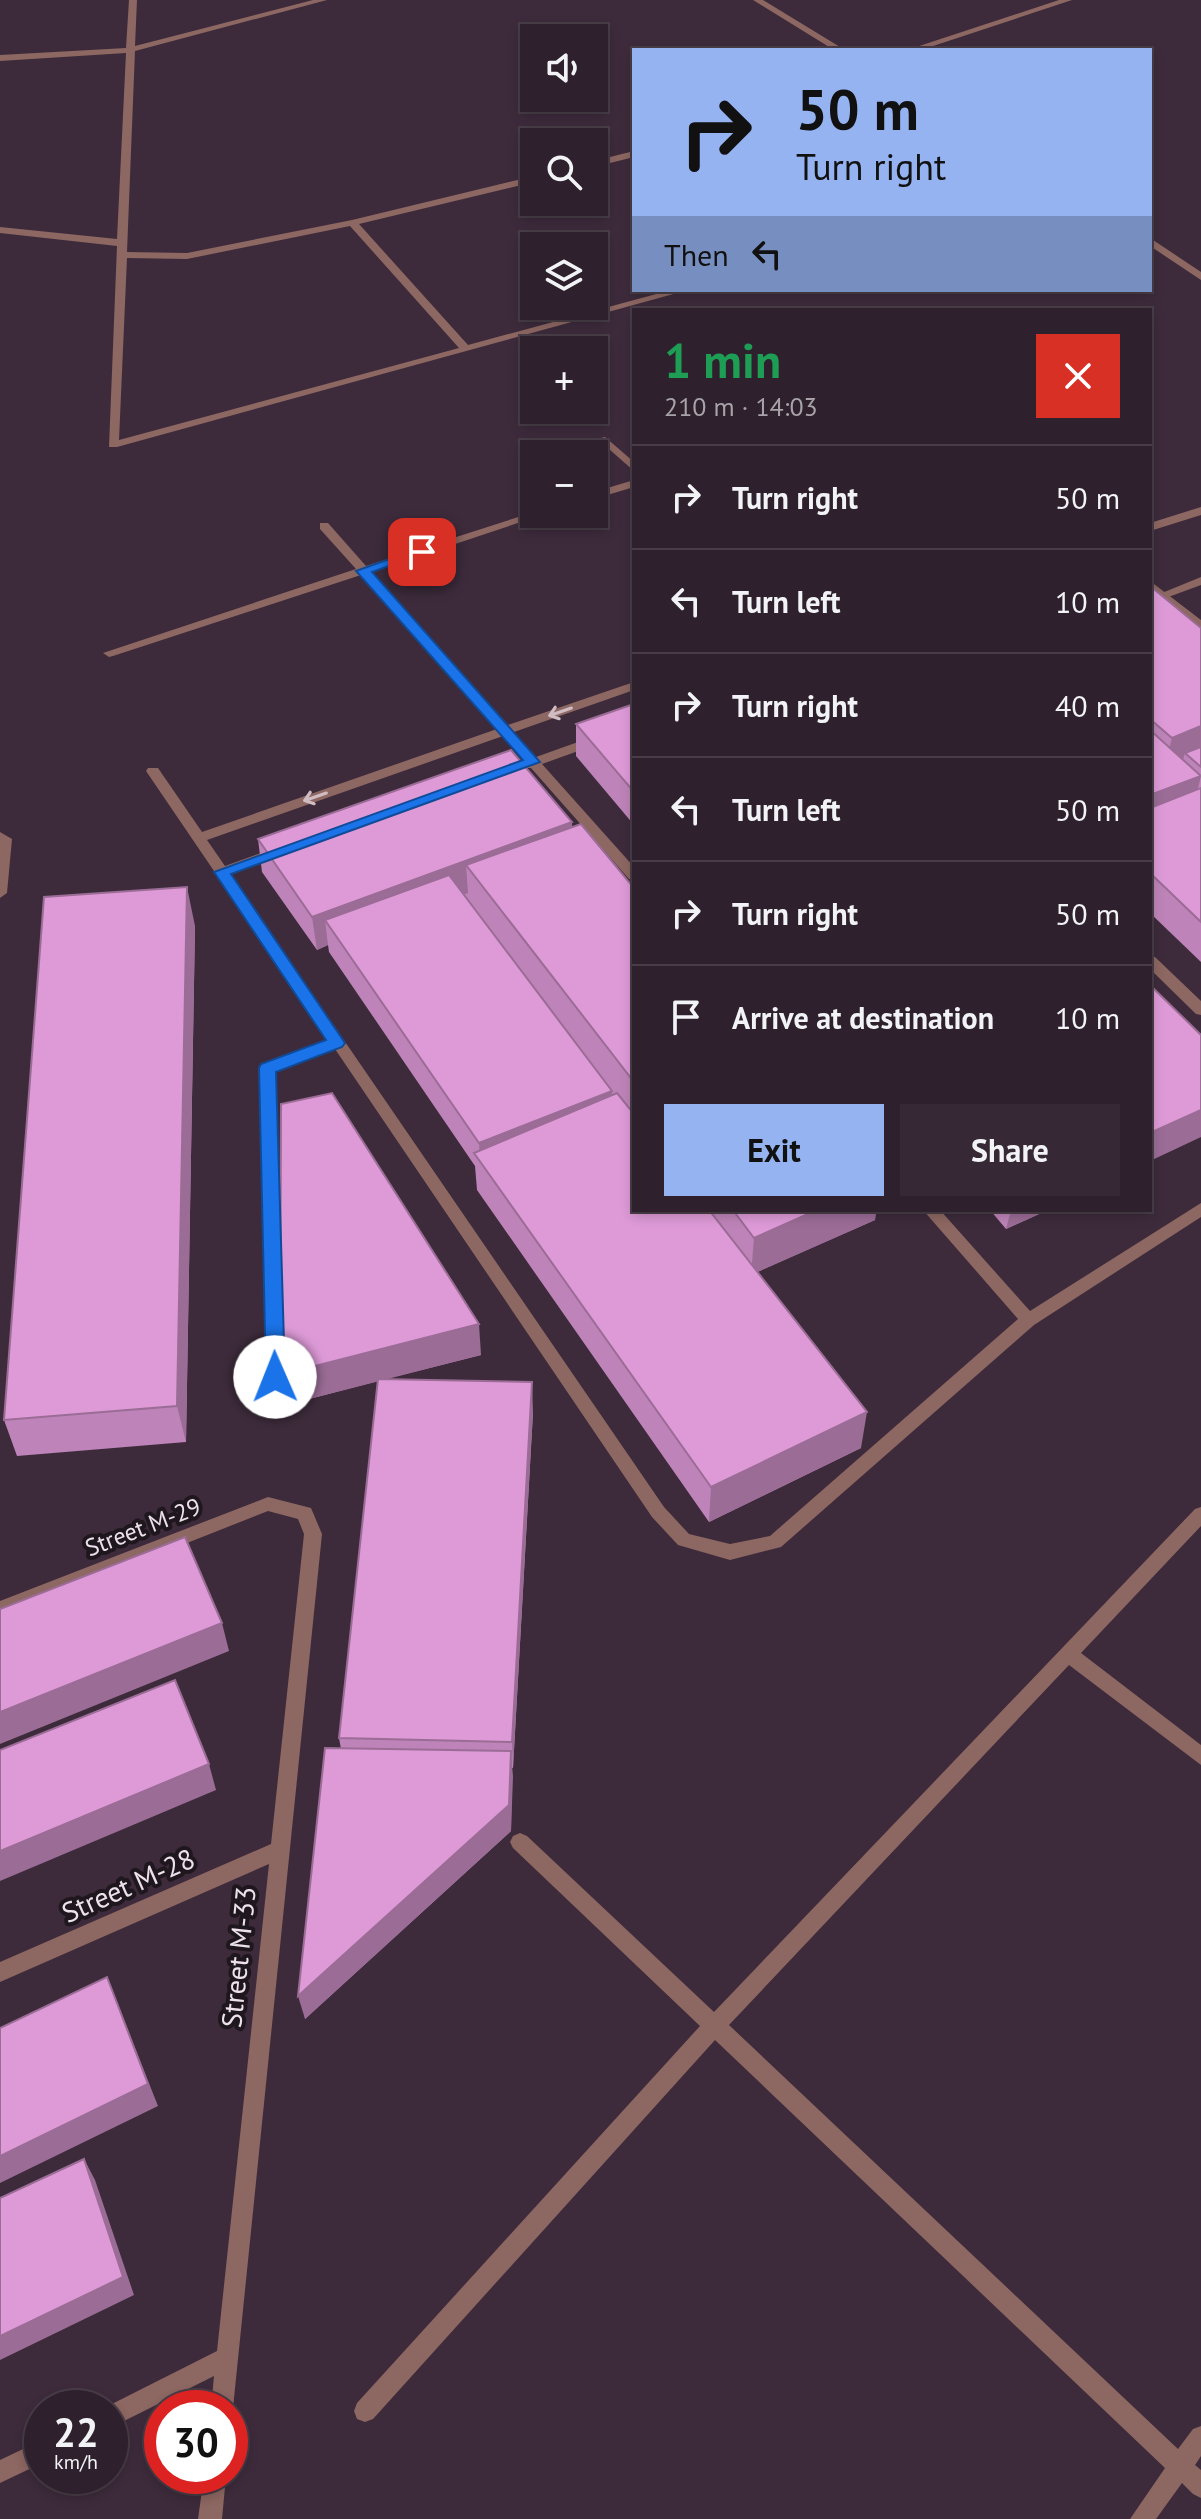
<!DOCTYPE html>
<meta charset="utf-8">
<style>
:root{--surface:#2e202c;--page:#362834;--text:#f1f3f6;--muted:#a7a3a9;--line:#493e48;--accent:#95b2f1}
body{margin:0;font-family:"PT Sans",sans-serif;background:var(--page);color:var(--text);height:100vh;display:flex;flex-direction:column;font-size:30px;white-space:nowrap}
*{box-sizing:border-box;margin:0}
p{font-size:26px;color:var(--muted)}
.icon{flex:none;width:44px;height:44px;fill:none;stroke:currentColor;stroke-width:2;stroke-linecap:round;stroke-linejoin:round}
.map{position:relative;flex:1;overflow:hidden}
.drawer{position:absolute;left:632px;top:308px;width:520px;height:904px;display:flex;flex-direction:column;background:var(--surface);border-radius:0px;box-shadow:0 4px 12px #0003,0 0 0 2px var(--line)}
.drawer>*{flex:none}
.hud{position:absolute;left:632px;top:48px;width:520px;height:244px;border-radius:0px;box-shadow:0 4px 12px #0003,0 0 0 2px var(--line);background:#95b2f1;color:#111;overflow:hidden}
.tools{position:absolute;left:520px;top:24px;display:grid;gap:16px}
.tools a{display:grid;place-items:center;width:88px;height:88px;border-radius:0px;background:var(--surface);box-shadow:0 4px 12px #0003,0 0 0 2px var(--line);font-size:40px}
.speed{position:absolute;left:24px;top:2390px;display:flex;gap:16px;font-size:40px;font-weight:700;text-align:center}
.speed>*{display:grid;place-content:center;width:104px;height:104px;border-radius:50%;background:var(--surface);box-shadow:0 4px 12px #0003,0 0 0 2px var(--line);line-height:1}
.speed small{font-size:20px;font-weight:400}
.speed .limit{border:12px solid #d22;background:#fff;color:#111}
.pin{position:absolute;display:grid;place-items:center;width:68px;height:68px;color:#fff;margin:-34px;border-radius:16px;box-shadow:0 4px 12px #0006}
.me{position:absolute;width:88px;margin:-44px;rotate:359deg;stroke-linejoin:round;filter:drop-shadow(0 0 6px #0008)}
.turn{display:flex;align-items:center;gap:28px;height:168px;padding:0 32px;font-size:36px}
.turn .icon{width:104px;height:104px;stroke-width:2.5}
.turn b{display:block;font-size:56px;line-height:68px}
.then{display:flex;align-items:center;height:76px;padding:0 32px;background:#0003;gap:16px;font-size:30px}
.round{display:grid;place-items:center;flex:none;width:84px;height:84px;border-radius:0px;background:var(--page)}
.overview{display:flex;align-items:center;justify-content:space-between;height:136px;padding:0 32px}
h1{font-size:48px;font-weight:700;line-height:60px;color:#1e9e55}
.action{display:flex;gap:16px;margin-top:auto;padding:16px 32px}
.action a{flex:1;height:92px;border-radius:0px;background:var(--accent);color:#111;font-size:32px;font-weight:700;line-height:92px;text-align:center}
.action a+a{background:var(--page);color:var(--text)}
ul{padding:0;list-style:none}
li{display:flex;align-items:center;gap:24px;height:104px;padding:0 32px;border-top:2px solid var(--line)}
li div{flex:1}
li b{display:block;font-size:30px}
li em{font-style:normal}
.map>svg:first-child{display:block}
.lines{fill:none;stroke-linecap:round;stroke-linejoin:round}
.service{fill:#8d6762;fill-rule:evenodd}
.minor{fill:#8d6762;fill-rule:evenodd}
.wall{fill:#be84b9}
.shaded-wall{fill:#9b6c96}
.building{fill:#dd9ad7;stroke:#9b6c96;stroke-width:2}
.oneway{stroke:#d0bcc3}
.route{fill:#1a73e8;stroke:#114b97;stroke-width:2}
.labels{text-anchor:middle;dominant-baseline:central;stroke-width:8;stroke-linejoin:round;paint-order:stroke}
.street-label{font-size:24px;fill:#ede1ec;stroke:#1f171e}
.near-street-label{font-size:28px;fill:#ede1ec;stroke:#1f171e}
</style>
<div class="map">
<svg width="1201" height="2519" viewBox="0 0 1201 2519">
<rect width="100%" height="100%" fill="#3d2b3b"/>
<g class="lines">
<polygon class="service" points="1201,577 1201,585 1163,599 1157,595"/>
<g class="minor">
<path d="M 129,0 L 137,0 L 135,46 L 313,0 L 327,0 L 135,51 L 127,252 L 187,253 L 352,220 L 534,176 L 534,182 L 359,224 L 468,345 L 671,290 L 688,290 L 117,447 L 109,447 L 117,246 L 0,233 L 0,227 L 117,239 L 126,53 L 0,61 L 0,55 L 126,48 ZM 350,226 L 459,348 L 119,440 L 127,258 L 187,259 Z"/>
<polygon points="753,0 763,0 845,50 834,50"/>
<polygon points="1059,0 1072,0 921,50 907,50"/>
<polygon points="634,151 634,157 594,167 594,161"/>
<polygon points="1150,238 1201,272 1201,280 1150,246"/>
<polygon points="605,437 634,462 634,471 601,442 601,438"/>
<polygon points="634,480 634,487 594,499 594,492"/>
<polygon points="1201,507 1201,515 1150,531 1150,523"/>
<polygon points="534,512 534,514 545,514 371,572 508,725 634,682 634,690 514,732 536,757 634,722 634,731 542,764 634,867 634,881 629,879 531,768 520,768 518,765 524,761 503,736 207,840 225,866 275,848 285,848 287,851 285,854 230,874 664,1507 689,1534 730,1544 770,1536 1018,1319 923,1210 940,1210 1030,1311 1201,1203 1201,1217 1034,1325 781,1547 730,1560 678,1545 652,1517 335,1049 275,1071 283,1377 281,1382 269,1382 267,1377 260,1068 262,1064 329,1040 146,771 148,768 158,768 202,832 497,729 361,575 113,656 109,657 103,653 356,569 320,529 320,523 328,523 366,566"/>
<polygon points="1150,581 1201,620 1201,630 1150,591"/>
<polygon points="0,832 12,839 7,893 0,898"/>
<polygon points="1150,956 1155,957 1201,1001 1201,1015 1196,1014 1150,969"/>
<polygon points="268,1497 311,1508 322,1534 233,2408 230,2416 230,2408 211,2408 214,2376 110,2428 110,2408 104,2408 217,2351 269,1864 0,1982 0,1962 271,1844 304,1534 298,1519 268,1511 0,1617 0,1601"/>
<polygon points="1201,1507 1201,1526 1081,1653 1201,1745 1201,1765 1069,1665 729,2025 1178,2449 1193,2429 1201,2426 1201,2456 1195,2465 1201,2470 1201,2498 1193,2494 1182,2483 1156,2519 1130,2519 1165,2468 715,2040 373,2419 365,2422 357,2419 354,2411 357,2403 700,2026 513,1848 510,1842 513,1836 520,1833 527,1836 714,2012 1195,1509"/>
<polygon points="42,2440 42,2463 0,2483 0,2460"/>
<polygon points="204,2476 226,2476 222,2519 198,2519"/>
</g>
</g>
<g class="wall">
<polygon points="1150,586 1201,628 1201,962 1150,913"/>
<polygon points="634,704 634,825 576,756 576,724"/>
<polygon points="572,822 572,827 634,888 634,1210 876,1210 875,1220 757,1272 861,1448 709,1522 477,1190 475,1166 329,952 328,945 317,950 262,872 258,839"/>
<polygon points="195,926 186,1442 17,1456 4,1420"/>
<polygon points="332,1093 481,1355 385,1379 533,1412 513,1768 512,1768 511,1831 305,2019 341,1749 339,1738 378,1381 286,1405"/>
<polygon points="990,1210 1048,1210 1006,1229"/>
</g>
<g class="shaded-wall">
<polygon points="1201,726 1201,755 1185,753 1182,763 1164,770 1172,738"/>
<polygon points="1201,776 1193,808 1150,825 1150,795"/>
<polygon points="572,822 573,854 466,865 468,893 340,941 325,920 328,945 317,950 312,917"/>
<polygon points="187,887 195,926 186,1442 177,1406"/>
<polygon points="612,1091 611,1122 480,1161 479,1143"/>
<polygon points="1201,1110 1201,1137 1150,1161 1150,1133"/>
<polygon points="817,1210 876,1210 875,1220 751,1275 754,1238"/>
<polygon points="1011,1210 1048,1210 1006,1229"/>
<polygon points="479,1324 481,1355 286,1405 280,1375"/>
<polygon points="532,1382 533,1412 513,1768 512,1742"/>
<polygon points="867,1412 861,1448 709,1522 711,1487"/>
<polygon points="222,1623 229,1651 0,1744 0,1712"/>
<polygon points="511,1751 513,1777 511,1831 305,2019 298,1996"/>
<polygon points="209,1764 216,1790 0,1881 0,1851"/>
<polygon points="107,1977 158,2106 0,2183 0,2156"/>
<polygon points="84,2159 95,2180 134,2295 0,2360 0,2336"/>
</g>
<g class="building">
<polygon points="1150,586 1201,628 1201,726 1172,738 1150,719"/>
<polygon points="634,704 634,792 576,724"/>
<polygon points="1150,730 1201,776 1150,795"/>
<polygon points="1201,747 1201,767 1185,753"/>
<polygon points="511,750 572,822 312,917 258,839"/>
<polygon points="1201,788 1201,922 1150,873 1150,808"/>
<polygon points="581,824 634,888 634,1082 466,865"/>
<polygon points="449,875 612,1091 479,1143 325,920"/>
<polygon points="187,887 177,1406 4,1420 44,897"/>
<polygon points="1150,985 1201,1035 1201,1110 1150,1133"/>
<polygon points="332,1093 479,1324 280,1375 281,1104"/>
<polygon points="617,1093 634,1114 634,1210 709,1210 867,1412 711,1487 474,1153"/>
<polygon points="733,1210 817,1210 754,1238"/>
<polygon points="378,1379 532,1382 512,1742 339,1738"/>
<polygon points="185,1537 222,1623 0,1712 0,1609"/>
<polygon points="175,1680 209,1764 0,1851 0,1750"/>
<polygon points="325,1748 511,1751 509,1805 298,1996"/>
<polygon points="107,1977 148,2084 0,2156 0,2028"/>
<polygon points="84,2159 123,2277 0,2336 0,2198"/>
</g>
<defs><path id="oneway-shaft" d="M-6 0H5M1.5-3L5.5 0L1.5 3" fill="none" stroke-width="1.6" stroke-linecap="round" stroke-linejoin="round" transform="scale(2)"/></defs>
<g class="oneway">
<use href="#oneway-shaft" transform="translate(560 712) rotate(161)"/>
<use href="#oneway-shaft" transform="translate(315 797) rotate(161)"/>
</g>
<polygon class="route" points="417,549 429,552 372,572 540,762 231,874 345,1043 342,1047 276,1072 285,1377 275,1384 266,1377 259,1068 261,1064 326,1040 214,872 523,760 356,571"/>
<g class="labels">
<g class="street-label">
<text transform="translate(143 1527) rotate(-21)">Street M-29</text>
</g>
<g class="near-street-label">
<text transform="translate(128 1885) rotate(-24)">Street M-28</text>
<text transform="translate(238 1957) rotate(-84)">Street M-33</text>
</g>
</g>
</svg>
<div class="tools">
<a><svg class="icon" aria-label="sound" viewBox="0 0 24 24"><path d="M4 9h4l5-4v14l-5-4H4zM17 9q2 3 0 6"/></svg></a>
<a><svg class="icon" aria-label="search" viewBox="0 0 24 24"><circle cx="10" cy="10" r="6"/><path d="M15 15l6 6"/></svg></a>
<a><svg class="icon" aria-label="layers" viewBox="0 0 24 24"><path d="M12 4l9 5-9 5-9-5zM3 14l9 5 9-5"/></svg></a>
<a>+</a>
<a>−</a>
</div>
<div class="speed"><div>22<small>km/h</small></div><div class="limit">30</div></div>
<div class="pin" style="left:422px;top:552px;background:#d93025"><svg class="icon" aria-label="arrive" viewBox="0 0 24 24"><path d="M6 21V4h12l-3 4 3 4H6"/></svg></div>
<svg class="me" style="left:275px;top:1377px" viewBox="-20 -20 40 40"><circle r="19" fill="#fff"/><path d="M0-13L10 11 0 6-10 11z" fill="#1a73e8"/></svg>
<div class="hud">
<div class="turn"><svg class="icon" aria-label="right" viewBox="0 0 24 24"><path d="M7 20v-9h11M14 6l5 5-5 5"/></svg><div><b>50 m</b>Turn right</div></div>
<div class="then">Then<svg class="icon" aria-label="left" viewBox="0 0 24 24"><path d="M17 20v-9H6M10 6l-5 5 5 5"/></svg></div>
</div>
<section class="drawer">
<div class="overview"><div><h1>1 min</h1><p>210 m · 14:03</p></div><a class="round" style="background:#d93025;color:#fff"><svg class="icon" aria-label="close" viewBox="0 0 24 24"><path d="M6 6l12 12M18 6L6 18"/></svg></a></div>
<ul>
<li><svg class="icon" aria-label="right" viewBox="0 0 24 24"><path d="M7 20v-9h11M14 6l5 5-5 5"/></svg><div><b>Turn right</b></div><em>50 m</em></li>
<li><svg class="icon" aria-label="left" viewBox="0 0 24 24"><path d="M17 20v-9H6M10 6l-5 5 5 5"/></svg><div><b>Turn left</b></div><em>10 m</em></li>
<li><svg class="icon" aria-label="right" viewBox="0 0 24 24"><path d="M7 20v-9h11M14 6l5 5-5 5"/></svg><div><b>Turn right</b></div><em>40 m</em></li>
<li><svg class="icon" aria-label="left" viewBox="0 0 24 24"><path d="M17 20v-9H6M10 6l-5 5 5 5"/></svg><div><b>Turn left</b></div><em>50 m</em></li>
<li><svg class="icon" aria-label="right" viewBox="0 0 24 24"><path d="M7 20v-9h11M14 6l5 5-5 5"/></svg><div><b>Turn right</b></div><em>50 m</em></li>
<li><svg class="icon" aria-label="arrive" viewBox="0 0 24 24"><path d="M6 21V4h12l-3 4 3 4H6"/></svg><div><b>Arrive at destination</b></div><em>10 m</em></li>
</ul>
<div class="action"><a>Exit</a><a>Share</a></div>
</section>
</div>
